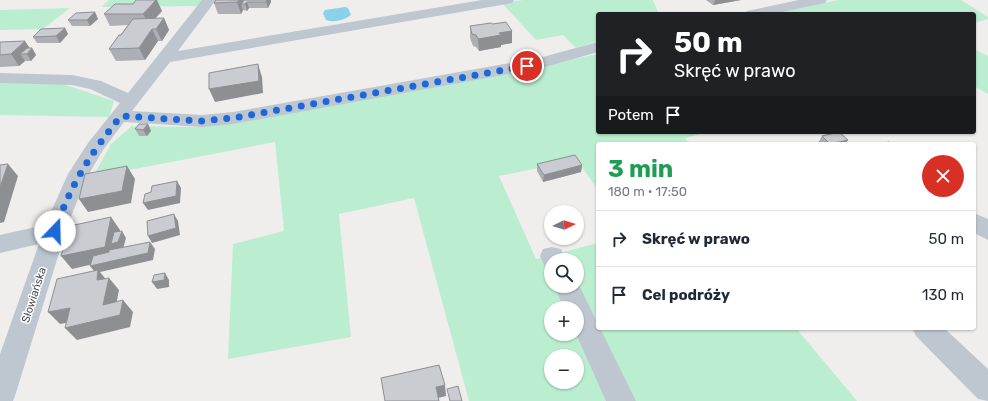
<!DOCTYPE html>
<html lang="pl">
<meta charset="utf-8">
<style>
:root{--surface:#fff;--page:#f2f2f3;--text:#1f2937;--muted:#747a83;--line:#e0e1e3}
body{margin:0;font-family:Rubik,sans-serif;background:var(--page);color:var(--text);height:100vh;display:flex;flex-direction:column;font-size:15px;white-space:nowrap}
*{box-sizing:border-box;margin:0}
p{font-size:13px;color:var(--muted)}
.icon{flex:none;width:22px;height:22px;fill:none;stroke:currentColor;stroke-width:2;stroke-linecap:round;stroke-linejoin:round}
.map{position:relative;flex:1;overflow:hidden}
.details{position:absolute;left:596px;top:142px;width:380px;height:188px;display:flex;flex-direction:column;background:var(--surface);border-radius:4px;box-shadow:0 1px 3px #0004}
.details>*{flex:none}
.guide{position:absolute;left:596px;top:12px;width:380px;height:122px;border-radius:4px;box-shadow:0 1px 3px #0004;background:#202124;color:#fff;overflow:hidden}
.needle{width:26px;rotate:85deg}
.tools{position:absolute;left:544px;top:205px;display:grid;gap:8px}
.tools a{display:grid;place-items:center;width:40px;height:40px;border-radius:50%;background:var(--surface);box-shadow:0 1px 3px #0004;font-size:20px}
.pin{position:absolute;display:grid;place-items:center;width:34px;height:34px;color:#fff;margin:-17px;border:2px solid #fff;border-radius:50%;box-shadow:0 1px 4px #0007}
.me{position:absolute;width:44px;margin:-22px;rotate:21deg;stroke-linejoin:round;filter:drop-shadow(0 0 3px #0008)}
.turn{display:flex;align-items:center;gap:14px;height:84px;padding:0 12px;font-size:18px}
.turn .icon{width:52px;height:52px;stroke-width:2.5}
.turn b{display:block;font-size:28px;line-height:34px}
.then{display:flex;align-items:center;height:38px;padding:0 12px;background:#0003;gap:8px;font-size:15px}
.round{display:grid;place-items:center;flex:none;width:42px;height:42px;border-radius:21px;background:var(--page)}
.summary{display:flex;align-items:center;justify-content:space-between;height:68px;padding:0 12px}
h1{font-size:24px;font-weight:700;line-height:30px;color:#1e9e55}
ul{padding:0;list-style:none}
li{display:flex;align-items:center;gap:12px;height:56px;padding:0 12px;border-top:1px solid var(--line)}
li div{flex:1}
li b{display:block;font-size:15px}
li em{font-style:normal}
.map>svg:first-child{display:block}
.green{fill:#bbeed1;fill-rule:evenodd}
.water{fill:#89d2ea}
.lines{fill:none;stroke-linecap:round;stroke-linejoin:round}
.minor{fill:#bec7cf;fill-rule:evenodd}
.wall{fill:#aeafb5}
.shaded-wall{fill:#8d8f93}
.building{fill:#caccd2;stroke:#8d8f93}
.route{stroke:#1c68db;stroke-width:7;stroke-dasharray:0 12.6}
.labels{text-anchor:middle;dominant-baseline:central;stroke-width:3;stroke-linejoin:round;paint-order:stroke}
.street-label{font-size:11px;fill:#46505a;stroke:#fff}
</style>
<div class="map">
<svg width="988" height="401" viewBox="0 0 988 401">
<rect width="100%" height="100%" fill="#f0eded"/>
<g class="green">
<polygon points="109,0 203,0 199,6 102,7"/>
<polygon points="523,0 653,0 659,14 598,14 598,41 576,48 563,35 536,40 502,3"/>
<polygon points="838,0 961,0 988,17 988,19 974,23 974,14 773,14"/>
<polygon points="70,8 43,29 0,30 0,10"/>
<polygon points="974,49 988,56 988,94 974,86"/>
<path d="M 598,54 L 598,132 L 708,132 L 685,138 L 690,144 L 598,144 L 598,190 L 577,160 L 499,176 L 536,259 L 598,243 L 598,328 L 796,328 L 857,401 L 469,401 L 414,198 L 339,214 L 351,337 L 228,359 L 233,244 L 284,231 L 275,142 L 93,177 L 111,144 L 132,126 L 199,127 L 257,119 ZM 551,260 L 577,260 L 577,286 L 551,286 ZM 551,308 L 577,308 L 577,334 L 551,334 ZM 551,356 L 577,356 L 577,382 L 551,382 Z"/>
<polygon points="0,83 63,84 114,101 109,117 0,115"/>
</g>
<path class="water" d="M 345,7 L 348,8 L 351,15 C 345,20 333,23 326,20 L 323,13 L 325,10 Z"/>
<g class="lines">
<g class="minor">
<polygon points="202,0 216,0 178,51 482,0 514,0 512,3 507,4 170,62 132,111 202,115 233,112 539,58 598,42 598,52 541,68 233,124 202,127 124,122 103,150 86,179 68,224 15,396 13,401 0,401 0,354 39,244 0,253 0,235 45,225 68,174 88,143 120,103 90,89 72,85 0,83 0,73 72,75 101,81 128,93"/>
<polygon points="799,0 827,0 825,3 773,14 745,14 747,11"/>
<polygon points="974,213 988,219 988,240 974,233"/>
<polygon points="552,247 561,249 566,260 551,260 551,269 545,267 540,256 543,249"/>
<polygon points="577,281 598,324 598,328 600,328 636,401 606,401 576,334 577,308 564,308 554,286 577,286"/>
<polygon points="912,328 944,328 988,369 988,401 978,399 916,336"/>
</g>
</g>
<g class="wall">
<polygon points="216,0 271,0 271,2 268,8 249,8 247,11 243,10 241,14 218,14 214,3"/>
<polygon points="706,0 741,0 713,5"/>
<polygon points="162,11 155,19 164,18 169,30 162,41 158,41 145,60 116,61 109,49 128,25 110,26 104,14"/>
<polygon points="95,12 98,19 90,26 72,26 68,20"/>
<polygon points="493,24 512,31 512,43 501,45 501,47 479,51 476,47 473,46 470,38 470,26"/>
<polygon points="65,28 68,34 60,43 37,43 33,37"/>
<polygon points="0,42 30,48 32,48 36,55 31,61 25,61 19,66 0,67"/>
<polygon points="148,124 151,131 147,136 139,136 135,129"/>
<polygon points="820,132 844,132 843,134 841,134 848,140 845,144 820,144 818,143 822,136 830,134 829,132 823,134"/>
<polygon points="537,164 582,165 581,172 543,182 537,171"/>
</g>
<g class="shaded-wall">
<polygon points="156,0 157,0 162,11 149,25 143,14"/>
<polygon points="239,0 248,0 247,2 249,8 247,11 245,4 241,4 243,10 241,14 237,2"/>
<polygon points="267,0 271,0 271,2 268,8 266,2"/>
<polygon points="715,0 741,0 713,5"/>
<polygon points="95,12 98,19 90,26 87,20"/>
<polygon points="164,18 169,30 162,41 156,29"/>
<polygon points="65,28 68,34 60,43 56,36"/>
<polygon points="152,29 158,41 145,60 139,48"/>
<polygon points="512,31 512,43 501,45 501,47 479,51 478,39 499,33"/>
<polygon points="25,41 31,50 32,48 36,55 31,61 27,54 20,54 25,61 19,66 11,54"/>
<polygon points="258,64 262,77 263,93 215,102 209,89"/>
<polygon points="148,124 151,131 147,136 143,130"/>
<polygon points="824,132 829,132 823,134"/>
<polygon points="834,132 844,132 843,134 832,136"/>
<polygon points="848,140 845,144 830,144"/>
<polygon points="8,164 18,176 4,222 0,223 0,187"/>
<polygon points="582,165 581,172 543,182 544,175"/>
<polygon points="127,166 135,179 131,203 88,212 79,199"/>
<polygon points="177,181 181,188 180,203 148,210 143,203"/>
<polygon points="174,214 178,221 180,235 152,243 148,236"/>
<polygon points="111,217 120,230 118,242 122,231 126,238 123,249 115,259 72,269 61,256"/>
<polygon points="150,242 155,249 153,260 100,272 108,282 109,278 119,290 114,316 123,300 133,312 130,327 77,340 65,328 103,305 97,280 95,272 90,266"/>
<polygon points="165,273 169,280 169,287 157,289 152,282"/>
<polygon points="70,308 81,320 60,324 48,312"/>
<polygon points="445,385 446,396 438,398 436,387"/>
</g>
<g class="building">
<polygon points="136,0 156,0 143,14 104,14 115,4 133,4"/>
<polygon points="216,0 239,0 237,2 214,3"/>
<polygon points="244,0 267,0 266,2 247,2 245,4 241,4"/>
<polygon points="95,12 87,20 68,20 76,13"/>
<polygon points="164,18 156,29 152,29 139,48 109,49 119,35 121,35 133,19"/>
<polygon points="506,22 512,31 499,33 501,35 478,39 476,35 472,34 470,26 491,23 493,24"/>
<polygon points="65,28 56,36 33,37 41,29"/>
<polygon points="25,41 11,54 0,55 0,42"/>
<polygon points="27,48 32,48 27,54 20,54"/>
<polygon points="258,64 259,81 209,89 209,73"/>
<polygon points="139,124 148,124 143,130 135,129"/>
<polygon points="839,132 848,140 830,144 822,136"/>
<polygon points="889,142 892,144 880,144"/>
<polygon points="575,155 582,165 544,175 537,164"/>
<polygon points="8,164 0,187 0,165"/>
<polygon points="127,166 122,191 79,199 85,174"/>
<polygon points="177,181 176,196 143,203 145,194 151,192 152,186"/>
<polygon points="174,214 176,228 148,236 147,221"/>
<polygon points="111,217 105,247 61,256 70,226"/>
<polygon points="122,231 118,242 111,244 114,232"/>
<polygon points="150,242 148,253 90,266 93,256 109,252 109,250"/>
<polygon points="98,270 97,280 109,278 103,305 123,300 120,315 65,328 70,308 48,312 57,279"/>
<polygon points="165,273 164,280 152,282 154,275"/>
<polygon points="439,365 445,385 436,387 439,401 385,401 381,378"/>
<polygon points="458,386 462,401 450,401 447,389"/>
</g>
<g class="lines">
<path class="route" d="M 55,231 C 70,185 91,153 121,116 L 202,121 L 233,118 L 527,66"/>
</g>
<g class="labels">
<g class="street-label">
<text transform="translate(34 295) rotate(-72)">Słowiańska</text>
</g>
</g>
</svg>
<div class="tools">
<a><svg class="needle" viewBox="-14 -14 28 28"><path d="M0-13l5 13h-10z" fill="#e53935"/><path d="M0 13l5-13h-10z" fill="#747a83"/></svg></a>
<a><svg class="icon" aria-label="search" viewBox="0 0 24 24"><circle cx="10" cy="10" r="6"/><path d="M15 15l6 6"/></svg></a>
<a>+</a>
<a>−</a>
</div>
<div class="pin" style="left:527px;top:66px;background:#d93025"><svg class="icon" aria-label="arrive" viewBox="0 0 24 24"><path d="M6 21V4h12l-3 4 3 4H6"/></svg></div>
<svg class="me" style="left:55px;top:231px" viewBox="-20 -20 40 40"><circle r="19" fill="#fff"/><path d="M0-13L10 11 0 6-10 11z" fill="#1c68db"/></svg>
<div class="guide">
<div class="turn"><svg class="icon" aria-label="right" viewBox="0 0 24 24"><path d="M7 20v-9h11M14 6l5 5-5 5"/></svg><div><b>50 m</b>Skręć w prawo</div></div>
<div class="then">Potem<svg class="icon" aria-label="arrive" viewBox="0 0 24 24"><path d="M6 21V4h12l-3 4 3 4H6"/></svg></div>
</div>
<section class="details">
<div class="summary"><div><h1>3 min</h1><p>180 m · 17:50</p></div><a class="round" style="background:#d93025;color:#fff"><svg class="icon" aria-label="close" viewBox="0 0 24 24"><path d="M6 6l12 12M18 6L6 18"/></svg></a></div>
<ul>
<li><svg class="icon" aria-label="right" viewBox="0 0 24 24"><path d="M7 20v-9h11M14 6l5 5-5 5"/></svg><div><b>Skręć w prawo</b></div><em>50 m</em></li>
<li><svg class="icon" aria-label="arrive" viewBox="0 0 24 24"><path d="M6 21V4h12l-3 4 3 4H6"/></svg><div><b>Cel podróży</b></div><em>130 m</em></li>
</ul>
</section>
</div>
